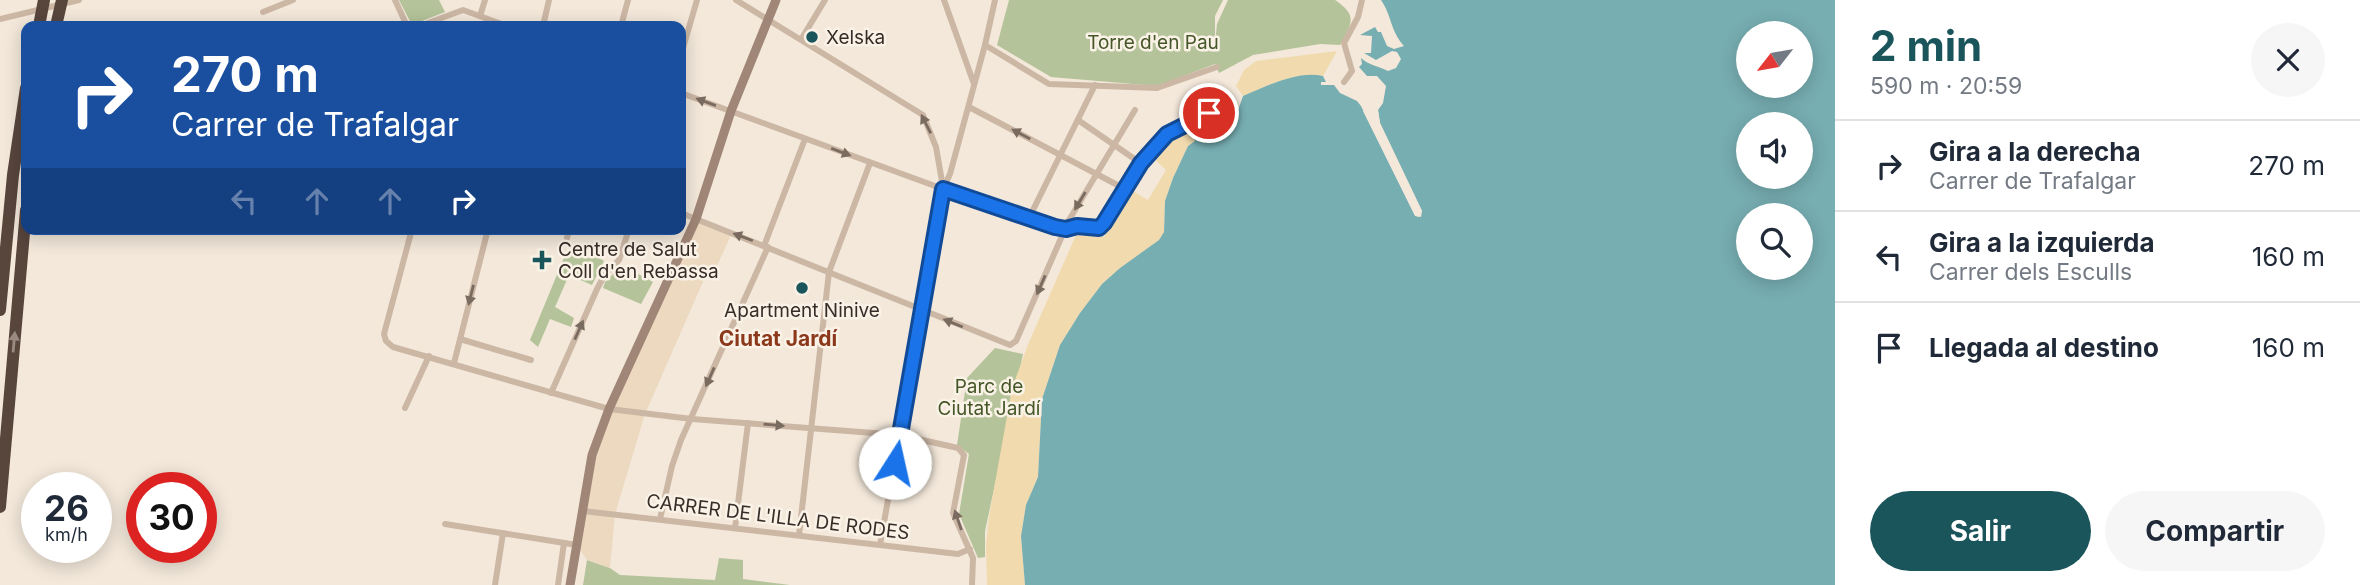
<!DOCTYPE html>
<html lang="es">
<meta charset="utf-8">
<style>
:root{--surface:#fff;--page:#f6f6f7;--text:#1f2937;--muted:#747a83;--line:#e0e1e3;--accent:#1a555b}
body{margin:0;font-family:Inter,sans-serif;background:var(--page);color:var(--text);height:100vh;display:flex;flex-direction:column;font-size:26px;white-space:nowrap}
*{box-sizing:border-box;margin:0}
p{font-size:23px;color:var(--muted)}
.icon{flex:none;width:38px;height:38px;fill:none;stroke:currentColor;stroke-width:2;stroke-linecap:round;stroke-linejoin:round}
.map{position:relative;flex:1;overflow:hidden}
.side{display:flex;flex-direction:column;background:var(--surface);width:525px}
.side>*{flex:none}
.banner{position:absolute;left:21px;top:21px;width:665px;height:214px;border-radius:14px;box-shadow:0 4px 18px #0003;background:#1a4fa0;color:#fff;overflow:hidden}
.needle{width:46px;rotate:239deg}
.fabs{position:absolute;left:1736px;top:21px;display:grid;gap:14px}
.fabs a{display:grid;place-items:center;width:77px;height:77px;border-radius:50%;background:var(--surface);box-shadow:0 4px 18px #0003;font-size:35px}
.speed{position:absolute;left:21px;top:472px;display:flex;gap:14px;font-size:35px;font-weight:700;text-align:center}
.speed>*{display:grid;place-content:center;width:91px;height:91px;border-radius:50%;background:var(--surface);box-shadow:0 4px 18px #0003;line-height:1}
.speed small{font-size:18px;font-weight:400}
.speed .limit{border:10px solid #d22;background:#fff;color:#111}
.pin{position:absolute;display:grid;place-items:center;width:60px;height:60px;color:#fff;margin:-30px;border:4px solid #fff;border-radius:50%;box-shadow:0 2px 7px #0007}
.me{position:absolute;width:77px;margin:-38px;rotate:10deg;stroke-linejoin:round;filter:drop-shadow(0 0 5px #0008)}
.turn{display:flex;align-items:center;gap:24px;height:147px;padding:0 35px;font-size:32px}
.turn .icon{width:91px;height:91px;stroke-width:2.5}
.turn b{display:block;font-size:49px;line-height:60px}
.lanes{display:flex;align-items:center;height:66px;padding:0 35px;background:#0003;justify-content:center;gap:35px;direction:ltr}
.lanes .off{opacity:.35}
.round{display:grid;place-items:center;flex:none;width:74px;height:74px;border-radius:37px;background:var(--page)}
.head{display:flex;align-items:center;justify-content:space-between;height:119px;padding:0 35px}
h1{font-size:42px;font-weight:700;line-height:52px;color:var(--accent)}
.primary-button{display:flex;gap:14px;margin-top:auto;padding:14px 35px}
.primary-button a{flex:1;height:80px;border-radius:42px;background:var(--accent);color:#fff;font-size:28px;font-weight:700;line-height:80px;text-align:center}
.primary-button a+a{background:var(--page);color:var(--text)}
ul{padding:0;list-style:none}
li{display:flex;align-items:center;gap:21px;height:91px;padding:0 35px;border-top:2px solid var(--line)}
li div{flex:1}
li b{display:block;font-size:26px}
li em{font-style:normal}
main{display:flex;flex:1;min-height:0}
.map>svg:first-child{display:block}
.green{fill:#b4c399}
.sand{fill:#f1dbae}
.plaza{fill:#ecd9c0}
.water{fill:#77aeb2;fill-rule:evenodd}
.pier{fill:#f3e8da}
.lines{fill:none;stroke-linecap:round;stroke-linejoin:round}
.street{stroke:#ccb7a5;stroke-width:6}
.secondary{stroke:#a08676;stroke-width:9}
.highway{stroke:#58463d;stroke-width:12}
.oneway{fill:#7a6b60}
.oneway2{fill:#998b81}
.route-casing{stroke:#114b97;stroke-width:18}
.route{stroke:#1a73e8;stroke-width:12}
.poi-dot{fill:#1a555b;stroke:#faf2e6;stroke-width:2.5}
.labels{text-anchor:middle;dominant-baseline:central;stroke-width:5;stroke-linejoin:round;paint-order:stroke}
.poi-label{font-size:19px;fill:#372c27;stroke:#faf2e6;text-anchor:start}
.park-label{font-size:19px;fill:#455729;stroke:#faf2e6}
.street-label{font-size:19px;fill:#372c27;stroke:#faf2e6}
.neighbourhood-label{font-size:21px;font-weight:bold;fill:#8b381b;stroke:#faf2e6}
</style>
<main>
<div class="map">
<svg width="1835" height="585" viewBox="0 0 1835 585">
<rect width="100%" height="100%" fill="#f3e8da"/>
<g class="green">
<polygon points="399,0 439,0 445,12 412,25"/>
<path d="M 1009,0 L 1223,0 L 1215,16 L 1215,44 L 1217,24 L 1228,0 L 1335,0 C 1359,16 1351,24 1340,45 L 1320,44 L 1253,55 L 1219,73 L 1215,64 L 1157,86 L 1051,77 L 997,45 Z"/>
<polygon points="578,245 604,261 592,285 569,275 555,307 574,318 571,327 550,319 538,347 530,340 566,253 571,252"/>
<polygon points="622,265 653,282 641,304 603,288 605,282"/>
<polygon points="995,348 1023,354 985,531 985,557 978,558 959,514 969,454 957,445 967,378"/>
<polygon points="719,558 743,560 743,579 790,585 583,585 587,560 610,568 620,575 715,580"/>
</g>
<g class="sand">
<path d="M 1337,51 L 1323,76 C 1298,70 1267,86 1243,96 L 1236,86 L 1244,70 L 1256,61 Z"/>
<polygon points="1187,130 1195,141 1188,146 1173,178 1165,201 1164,233 1159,240 1120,268 1102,284 1080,313 1060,345 1042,399 1038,477 1026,505 1021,536 1025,585 987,585 986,545 989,517 1012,388 1029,342 1076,235 1104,237 1131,190 1148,200 1166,170 1153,158 1169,143"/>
</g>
<polygon class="plaza" points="696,219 732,233 715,270 709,268 645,414 615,514 610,568 587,560 577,545 592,455"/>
<path class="water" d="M 1381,0 L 1835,0 L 1835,585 L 1025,585 L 1021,536 L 1026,505 L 1038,477 L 1042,399 L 1060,345 L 1080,313 L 1102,284 L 1120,268 L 1159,240 L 1164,232 L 1165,201 L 1173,178 L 1188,146 L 1195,141 L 1193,136 L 1211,129 L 1224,131 L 1233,125 L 1243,96 C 1267,86 1298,70 1323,76 L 1326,82 L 1321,82 L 1321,85 L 1334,85 L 1340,93 L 1357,101 L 1361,106 L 1415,215 L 1418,217 L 1422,211 L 1380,123 L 1378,110 L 1383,103 L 1386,86 L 1377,76 L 1367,76 L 1359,67 L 1362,64 L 1361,58 C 1368,65 1378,66 1388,71 L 1396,68 L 1401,59 L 1397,52 L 1392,51 L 1376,60 L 1364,53 L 1371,53 L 1372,36 L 1360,35 L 1375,27 L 1378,32 L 1381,32 L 1387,46 L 1394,49 L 1404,46 C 1390,30 1392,16 1381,0 ZM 1748,33 L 1801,33 L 1801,86 L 1748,86 ZM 1748,124 L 1801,124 L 1801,177 L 1748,177 ZM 1748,215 L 1801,215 L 1801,268 L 1748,268 Z"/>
<polygon class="pier" points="1375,109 1378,110 1380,123 1422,211 1421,217 1415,216 1363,111 1367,111 1419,214 1376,124"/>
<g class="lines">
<g class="street">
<polyline points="395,0 407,26"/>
<polyline points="736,0 923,115 936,147 943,187"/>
<polyline points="944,0 974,84"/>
<polyline points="995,0 985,45 1049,84 1157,88 1217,67"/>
<polyline points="263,12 293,0"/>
<polyline points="480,16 485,0"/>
<polyline points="0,19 79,0"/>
<polyline points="420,26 463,10 507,26"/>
<polyline points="543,26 549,0"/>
<polyline points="621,26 628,0"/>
<polyline points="802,38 825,0"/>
<polyline points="681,55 697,0"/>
<polyline points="1344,82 1352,71 1344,43 1358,17 1362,0"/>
<polyline points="681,93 1028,220 1066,229 1077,226 1099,228 1104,223 1141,163 1167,134 1209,113"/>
<polyline points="969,107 1125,189"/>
<polyline points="1078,120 1136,160"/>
<polyline points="681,213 1010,345 1016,341 1069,220 1135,110"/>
<polyline points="1028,220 1095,85"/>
<polyline points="412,229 384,334 386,341 393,347 609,409 692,419 900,435 958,448 964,455 953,513 973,558 972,585"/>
<polyline points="567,238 569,229"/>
<polyline points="764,246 805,139"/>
<polyline points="460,339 531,360"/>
<polyline points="454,363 488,229"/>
<polyline points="551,393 597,289 604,276 619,260 629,229"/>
<polyline points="405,408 429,356"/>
<polyline points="583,511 958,554 970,549"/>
<polyline points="660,519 672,466 681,440 768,247"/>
<polyline points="445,524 577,545"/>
<polyline points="735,528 748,423"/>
<polyline points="799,535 829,272 870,163"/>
<polyline points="880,545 943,189 950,174 985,45"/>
<polyline points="495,585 503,533"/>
<polyline points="558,585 564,543"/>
</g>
<polyline class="secondary" points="570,585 592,455 609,409 696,219 731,111 776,0"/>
<g class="highway">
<polyline points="39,26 44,0"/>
<polyline points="56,26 62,0"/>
<polyline points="0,310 13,175 26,88"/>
<polyline points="0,507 26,210"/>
</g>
</g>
<defs><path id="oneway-solid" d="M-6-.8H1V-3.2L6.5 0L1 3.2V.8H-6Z" transform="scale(1.75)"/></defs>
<g class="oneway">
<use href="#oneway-solid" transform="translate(706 102) rotate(-160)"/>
<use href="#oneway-solid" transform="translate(926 124) rotate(-117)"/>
<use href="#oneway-solid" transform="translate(1021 134) rotate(-152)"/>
<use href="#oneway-solid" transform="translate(841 152) rotate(21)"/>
<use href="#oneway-solid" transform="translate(1080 201) rotate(121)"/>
<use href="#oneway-solid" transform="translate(743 237) rotate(-159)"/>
<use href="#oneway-solid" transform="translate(1041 285) rotate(114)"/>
<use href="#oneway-solid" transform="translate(471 295) rotate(104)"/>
<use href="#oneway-solid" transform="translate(953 323) rotate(-158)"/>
<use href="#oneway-solid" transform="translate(579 330) rotate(-66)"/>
<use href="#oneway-solid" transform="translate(710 377) rotate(114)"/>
<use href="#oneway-solid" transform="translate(774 425) rotate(5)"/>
<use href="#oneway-solid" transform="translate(958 520) rotate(-109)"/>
</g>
<use class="oneway2" href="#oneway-solid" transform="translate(14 342) rotate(-85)"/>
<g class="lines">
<defs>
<polyline id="route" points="895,463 943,189 1055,227 1066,229 1077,226 1099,228 1104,223 1141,163 1167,134 1209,113"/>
</defs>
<use href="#route" class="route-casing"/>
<use href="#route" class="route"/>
</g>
<g class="poi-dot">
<circle cx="812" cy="37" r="7"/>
<path d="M538.5 249.5h7v7h7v7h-7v7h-7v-7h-7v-7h7z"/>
<circle cx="802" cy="288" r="7"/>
</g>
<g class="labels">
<g class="poi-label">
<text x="826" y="37">Xelska</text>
<text x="558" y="249">Centre de Salut<tspan x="558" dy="22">Coll d'en Rebassa</tspan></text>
<text x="802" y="310" text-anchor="middle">Apartment Ninive</text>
</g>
<g class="park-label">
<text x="1153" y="42">Torre d'en Pau</text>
<text x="989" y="386">Parc de<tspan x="989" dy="22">Ciutat Jardí</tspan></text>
</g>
<g class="street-label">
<text transform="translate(778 517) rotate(7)">CARRER DE L'ILLA DE RODES</text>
</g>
<g class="neighbourhood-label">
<text x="778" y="338">Ciutat Jardí</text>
</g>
</g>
</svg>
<div class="fabs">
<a><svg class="needle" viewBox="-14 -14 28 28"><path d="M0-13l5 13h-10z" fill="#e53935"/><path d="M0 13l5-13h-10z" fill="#747a83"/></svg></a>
<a><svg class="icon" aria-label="sound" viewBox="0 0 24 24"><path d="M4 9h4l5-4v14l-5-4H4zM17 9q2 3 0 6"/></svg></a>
<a><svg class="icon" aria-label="search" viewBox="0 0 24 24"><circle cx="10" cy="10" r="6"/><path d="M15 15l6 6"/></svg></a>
</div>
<div class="speed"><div>26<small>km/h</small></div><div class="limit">30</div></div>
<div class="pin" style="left:1209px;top:113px;background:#d93025"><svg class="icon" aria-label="arrive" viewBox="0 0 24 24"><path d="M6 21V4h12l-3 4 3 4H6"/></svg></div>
<svg class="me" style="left:895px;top:463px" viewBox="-20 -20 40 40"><circle r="19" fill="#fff"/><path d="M0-13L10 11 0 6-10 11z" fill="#1a73e8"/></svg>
<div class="banner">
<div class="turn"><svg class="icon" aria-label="right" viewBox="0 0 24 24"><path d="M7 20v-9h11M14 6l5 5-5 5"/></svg><div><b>270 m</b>Carrer de Trafalgar</div></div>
<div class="lanes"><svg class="icon off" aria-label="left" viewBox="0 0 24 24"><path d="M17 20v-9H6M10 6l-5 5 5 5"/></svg><svg class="icon off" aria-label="ahead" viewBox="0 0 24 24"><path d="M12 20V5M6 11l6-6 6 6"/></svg><svg class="icon off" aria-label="ahead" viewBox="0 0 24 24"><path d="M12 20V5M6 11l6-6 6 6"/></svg><svg class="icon" aria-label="right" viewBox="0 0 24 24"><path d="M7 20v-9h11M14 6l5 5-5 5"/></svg></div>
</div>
</div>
<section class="side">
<div class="head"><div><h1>2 min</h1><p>590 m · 20:59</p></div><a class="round"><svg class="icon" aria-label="close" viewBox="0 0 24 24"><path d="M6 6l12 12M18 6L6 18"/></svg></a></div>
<ul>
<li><svg class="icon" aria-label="right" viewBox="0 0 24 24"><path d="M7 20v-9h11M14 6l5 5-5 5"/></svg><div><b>Gira a la derecha</b><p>Carrer de Trafalgar</p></div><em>270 m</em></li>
<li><svg class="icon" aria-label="left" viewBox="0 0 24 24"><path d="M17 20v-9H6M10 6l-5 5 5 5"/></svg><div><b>Gira a la izquierda</b><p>Carrer dels Esculls</p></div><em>160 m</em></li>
<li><svg class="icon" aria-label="arrive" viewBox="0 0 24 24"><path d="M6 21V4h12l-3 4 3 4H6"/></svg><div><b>Llegada al destino</b></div><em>160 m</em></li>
</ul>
<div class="primary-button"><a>Salir</a><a>Compartir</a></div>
</section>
</main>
